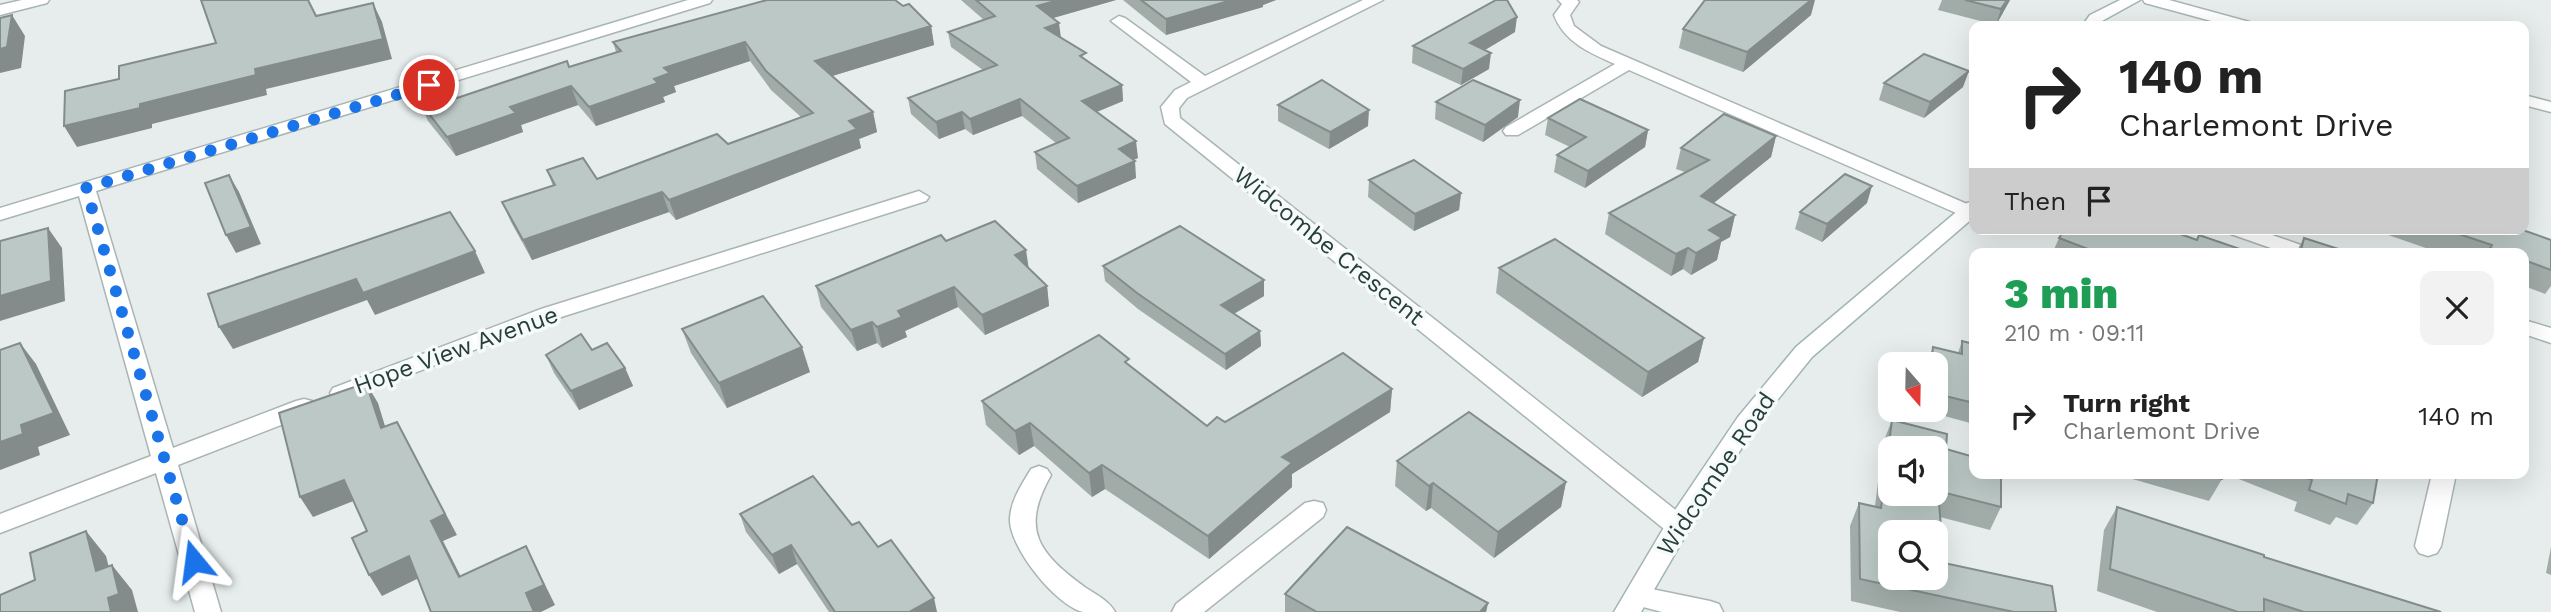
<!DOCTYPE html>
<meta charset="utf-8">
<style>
:root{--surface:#fff;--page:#f2f2f2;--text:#222;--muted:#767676}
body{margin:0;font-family:"Work Sans",sans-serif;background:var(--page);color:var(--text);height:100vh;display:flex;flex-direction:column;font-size:26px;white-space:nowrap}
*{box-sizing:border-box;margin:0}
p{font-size:23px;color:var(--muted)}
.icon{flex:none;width:38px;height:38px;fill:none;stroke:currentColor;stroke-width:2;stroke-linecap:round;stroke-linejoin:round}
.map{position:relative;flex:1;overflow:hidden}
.drawer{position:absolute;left:1969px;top:248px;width:560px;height:231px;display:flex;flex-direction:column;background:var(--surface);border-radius:14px;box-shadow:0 7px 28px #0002}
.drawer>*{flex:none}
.hud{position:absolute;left:1969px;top:21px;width:560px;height:214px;border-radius:14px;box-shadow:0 7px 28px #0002;background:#fff;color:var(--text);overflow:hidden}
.needle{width:46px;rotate:160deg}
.tools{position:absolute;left:1878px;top:352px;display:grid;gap:14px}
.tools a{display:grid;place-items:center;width:70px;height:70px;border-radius:14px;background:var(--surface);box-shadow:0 7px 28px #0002;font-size:35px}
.pin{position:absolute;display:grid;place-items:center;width:60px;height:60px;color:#fff;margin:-30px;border:4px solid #fff;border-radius:50%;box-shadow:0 2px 7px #0007}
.me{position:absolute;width:77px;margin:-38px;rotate:344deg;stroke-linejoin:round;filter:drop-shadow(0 0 5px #0008)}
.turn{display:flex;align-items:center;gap:24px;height:147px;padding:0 35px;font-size:32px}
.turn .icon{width:91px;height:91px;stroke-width:2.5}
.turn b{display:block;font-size:49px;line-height:60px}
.then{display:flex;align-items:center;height:66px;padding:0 35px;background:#0003;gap:14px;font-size:26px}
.round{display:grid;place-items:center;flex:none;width:74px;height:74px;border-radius:14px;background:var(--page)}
.overview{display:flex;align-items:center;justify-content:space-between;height:119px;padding:0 35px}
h1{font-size:42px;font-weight:800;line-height:52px;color:#1e9e55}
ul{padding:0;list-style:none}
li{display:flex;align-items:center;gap:21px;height:98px;padding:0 35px}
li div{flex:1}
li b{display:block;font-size:26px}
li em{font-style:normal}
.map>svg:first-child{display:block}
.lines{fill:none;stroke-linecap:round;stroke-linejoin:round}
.street-casing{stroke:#a9b5b4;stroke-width:3}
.secondary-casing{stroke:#a2b5b3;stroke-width:3}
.street{fill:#fff;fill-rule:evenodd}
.secondary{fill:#fff;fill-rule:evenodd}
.wall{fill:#a1aca9}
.shaded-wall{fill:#838c8a}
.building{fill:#bbc8c5;stroke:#838c8a;stroke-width:2;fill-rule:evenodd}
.route{stroke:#1a73e8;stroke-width:12;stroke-dasharray:0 21.6}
.labels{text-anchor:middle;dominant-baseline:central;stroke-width:7;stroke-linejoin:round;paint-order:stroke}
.street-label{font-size:24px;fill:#263e3d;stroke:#f6faf9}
</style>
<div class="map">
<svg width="2551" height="612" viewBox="0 0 2551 612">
<rect width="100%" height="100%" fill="#e6edec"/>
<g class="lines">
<defs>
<g id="street">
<polygon points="22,0 49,0 47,3 0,15 0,5"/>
<polygon points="688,0 712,0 710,3 96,191 173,448 296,401 304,399 312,401 315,407 312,413 178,465 221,612 195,612 156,473 0,533 0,514 151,456 79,196 0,220 0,208"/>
<polygon points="1363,0 1383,0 1187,98 1179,108 1180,118 1687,519 1690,526 1687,533 1678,535 1669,533 1165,124 1161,107 1175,90 1191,82 1111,21 1119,16 1125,18 1205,76"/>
<path d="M 1558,0 L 1577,0 L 1579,2 L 1570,15 L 1574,26 L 1601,46 L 1974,207 L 1974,217 L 1963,216 L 1629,70 L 1518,135 L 1506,135 L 1503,131 L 1506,127 L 1615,64 C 1590,53 1564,42 1554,15 L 1562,4 Z"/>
<polygon points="2143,0 2169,0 2253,23 2255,26 2230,26 2145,3"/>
<polygon points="2524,95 2551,102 2551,112 2524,105"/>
<polygon points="919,191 929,197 926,201 555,319 349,398 341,401 333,398 330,393 333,388 541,309"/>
<polygon points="2225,229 2255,229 2315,250 2318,254 2288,254 2228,233"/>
<polygon points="2524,320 2551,328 2551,343 2524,334"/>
<path d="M 1039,466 L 1047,469 L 1051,475 C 1020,530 1038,553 1086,588 C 1097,595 1109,601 1115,612 C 1105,612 1093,612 1083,612 C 1056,606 1008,546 1010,518 C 1011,500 1022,484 1031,469 Z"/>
<polygon points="2432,474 2456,474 2441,546 2437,553 2428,556 2419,553 2415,546"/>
<polygon points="1314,501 1323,503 1326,510 1323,517 1204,612 1172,612 1176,604 1305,503"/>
<polygon points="1637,586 1710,601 1719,604 1723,612 1662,612 1628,603 1624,596 1628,589"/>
</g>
<g id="secondary">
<polygon points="2120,0 2140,0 2102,21 2098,26 2082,26 2090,15"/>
<polygon points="1974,201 1974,217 1812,357 1754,429 1687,533 1641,612 1614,612 1669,519 1738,417 1796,347 1967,203"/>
</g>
</defs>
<use href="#street" class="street-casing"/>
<use href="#secondary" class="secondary-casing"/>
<use href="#street" class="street"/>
<use href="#secondary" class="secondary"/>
</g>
<g class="wall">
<polygon points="961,0 1116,0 1053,18 1061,38 1087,60 1122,85 1123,101 1097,112 1138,158 1133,160 1136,178 1078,203 1037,169 1035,152 1056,143 1022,116 973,135 965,129 939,139 911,114 908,98 983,70 951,47 948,32 984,20"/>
<polygon points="1123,0 1276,0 1263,5 1263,7 1166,35"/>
<polygon points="1942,0 2010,0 1996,25 1938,10"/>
<polygon points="1811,15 1743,72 1679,48 1683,29"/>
<polygon points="931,26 934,45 832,76 873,112 877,132 859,139 861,148 676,220 669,212 532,260 511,222 502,202 553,186 547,170 597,179 728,144 801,117 771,90 750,61 674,86 676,92 663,97 665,102 596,126 578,105 521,125 523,132 456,156 428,121 420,102 457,98 569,67 616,52 613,42"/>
<polygon points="1515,32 1485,50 1489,69 1461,85 1412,63 1413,46"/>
<polygon points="1884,83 1963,87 1924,118 1879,100"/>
<polygon points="1436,102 1518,117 1483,142 1435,119"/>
<polygon points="1278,105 1368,126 1329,149 1278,121"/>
<polygon points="1548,118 1648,130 1645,147 1585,188 1554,172 1557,155 1570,147 1545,135"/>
<polygon points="1776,136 1771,157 1714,203 1735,215 1730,237 1721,242 1717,260 1691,275 1683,269 1671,276 1605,234 1609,213 1685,172 1676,169 1681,148"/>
<polygon points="1369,180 1461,193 1459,210 1414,231 1368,197"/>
<polygon points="1867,203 1822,242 1795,229 1800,212"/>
<polygon points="2371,229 2520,229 2551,240 2551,286 2545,294 2524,286 2524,254 2443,254"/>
<polygon points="2059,238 2238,253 2240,254 2052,254"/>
<polygon points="2304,238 2354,254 2295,254"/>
<polygon points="946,241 1028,268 1047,286 1049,306 985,335 958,307 905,331 907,337 882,348 877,343 857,351 821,307 816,286"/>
<polygon points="1103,266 1264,280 1264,296 1234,314 1260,331 1261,346 1226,370 1138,309 1105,281"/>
<polygon points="1499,268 1704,338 1698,362 1642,397 1496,293"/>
<polygon points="682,329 810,372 727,408 691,353"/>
<polygon points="1962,341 1974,344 1974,424 1937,414 1939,399 1936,398 1936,364 1927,364 1933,347 1958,353"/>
<polygon points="592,350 625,368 633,386 579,410 554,373 546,355"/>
<polygon points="1130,366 1207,426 1392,389 1390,412 1292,474 1292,487 1209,559 1105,489 1092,497 1034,446 1019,455 986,425 982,401"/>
<polygon points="1892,420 1946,449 2001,507 1990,530 1940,517 1944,563 2056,612 1900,612 1851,601 1850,526 1859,503 1875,506 1883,443"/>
<polygon points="1397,461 1566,482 1561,507 1494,558 1431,508 1426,511 1395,486"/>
<polygon points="2115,474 2222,474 2222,479 2209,501"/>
<polygon points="2226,474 2378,474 2373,503 2357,525 2336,517 2330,525 2294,511 2297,502"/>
<polygon points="2117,507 2264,557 2441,612 2157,612 2097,591 2104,530"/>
<polygon points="740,514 852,525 878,547 937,612 829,612 797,564 779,574 746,532"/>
<polygon points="2551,547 2551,575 2546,573"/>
<polygon points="1285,594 1488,603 1486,612 1285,612"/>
</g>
<g class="shaded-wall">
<polygon points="1059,0 1116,0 1039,22 1037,6"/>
<polygon points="1232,0 1276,0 1263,5 1263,7 1166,35 1166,19"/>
<polygon points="1811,0 1815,0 1811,15 1743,72 1747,52"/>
<polygon points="2007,0 2010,0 1996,25 2001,9"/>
<polygon points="373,3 382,22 392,59 266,89 267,95 152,124 152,128 77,147 64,126 255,69"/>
<polygon points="12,15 25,36 21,68 0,73 0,74 0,49"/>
<polygon points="1517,17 1515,32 1468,60 1470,43"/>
<polygon points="1059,23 1061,38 1045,28"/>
<polygon points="931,26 934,45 819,80 815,61"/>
<polygon points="745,42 750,61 674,86 676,92 663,97 665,102 596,126 589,107 654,79 664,68"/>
<polygon points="1491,53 1489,69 1461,85 1463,69"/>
<polygon points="1969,71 1963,87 1924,118 1930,102"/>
<polygon points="1122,85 1123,101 1084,117 1082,101"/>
<polygon points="571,86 578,105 521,125 523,132 456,156 447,137 510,107"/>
<polygon points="1020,99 1022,116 973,135 970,119"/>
<polygon points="1520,100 1518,117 1483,142 1485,125"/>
<polygon points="1369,110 1368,126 1329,149 1330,132"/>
<polygon points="873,112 877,132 859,139 861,148 676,220 669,200 849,121"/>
<polygon points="962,112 965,129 939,139 936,122"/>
<polygon points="1648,130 1645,147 1585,188 1588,171"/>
<polygon points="1776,136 1771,157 1696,217 1701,196"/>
<polygon points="1136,141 1138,158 1120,165 1119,149"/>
<polygon points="1135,161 1136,178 1078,203 1077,186"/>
<polygon points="229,175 239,192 261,244 236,253 226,235"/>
<polygon points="1872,186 1867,203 1822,242 1827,224"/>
<polygon points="662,192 669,212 532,260 523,240"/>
<polygon points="1461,193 1459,210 1414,231 1415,214"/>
<polygon points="1735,215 1730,237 1721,242 1717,260 1691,275 1696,253 1709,230"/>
<polygon points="48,228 62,248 65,301 0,321 0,296"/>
<polygon points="1688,248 1683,269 1671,276 1676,254"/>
<polygon points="1026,250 1029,270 1015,255"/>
<polygon points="475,251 485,273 375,315 367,300 233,349 219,327 356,279"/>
<polygon points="1264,280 1264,296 1221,321 1221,305"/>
<polygon points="1047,286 1049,306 985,335 982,315"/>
<polygon points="954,287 958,307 905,331 907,337 882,348 877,327 898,311"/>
<polygon points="872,322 877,343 857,351 851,330"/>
<polygon points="1260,331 1261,346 1226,370 1225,354"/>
<polygon points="1704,338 1698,362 1642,397 1648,372"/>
<polygon points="20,343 36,364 70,435 38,447 40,455 0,470 0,442 21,425"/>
<polygon points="802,347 810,372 727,408 719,383"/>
<polygon points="625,368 633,386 579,410 571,391"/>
<polygon points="366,383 378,403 392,449 381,428"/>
<polygon points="1392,389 1390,412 1292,474 1292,487 1209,559 1208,536 1282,457"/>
<polygon points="397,422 457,535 443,541 471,597 459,577 431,521"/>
<polygon points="1030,423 1034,446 1019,455 1015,431"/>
<polygon points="1102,465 1105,489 1092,497 1089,473"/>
<polygon points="344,480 356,500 313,517 300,497"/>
<polygon points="1566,482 1561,507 1494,558 1498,532"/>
<polygon points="1433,483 1431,508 1426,511 1429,486"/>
<polygon points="86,531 106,556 116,595 112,565 132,590 138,612 111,612 96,571"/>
<polygon points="791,545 797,564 779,574 772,555"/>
<polygon points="526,546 555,605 541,612 534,612 526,593"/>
<polygon points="409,556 421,577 382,596 369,575"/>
<polygon points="934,598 937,612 909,612"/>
<polygon points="1488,603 1486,612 1480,612"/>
</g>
<g class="building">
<polygon points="201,0 308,0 316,16 373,3 383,39 255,69 256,75 140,104 140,108 64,126 65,91 119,79 119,66 216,43"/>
<polygon points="767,0 895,0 903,6 909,4 931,26 815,61 873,112 849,121 857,129 669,200 662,192 523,240 502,202 555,185 547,170 583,158 597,179 717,134 728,144 813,113 766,71 745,42 664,68 670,73 654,79 658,83 589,107 571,86 510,107 516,113 447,137 420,102 451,91 457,98 567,61 569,67 621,51 613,42"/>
<polygon points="976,0 1059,0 1037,6 1059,23 1045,28 1086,53 1080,56 1122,85 1082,101 1136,141 1119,149 1135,161 1077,186 1035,152 1069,138 1020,99 970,119 962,112 936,122 908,98 997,65 948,32 995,16"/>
<polygon points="1141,0 1232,0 1166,19"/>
<polygon points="1496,0 1507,0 1517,17 1470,43 1491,53 1463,69 1413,46"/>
<polygon points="1705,0 1811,0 1747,52 1683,29"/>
<polygon points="1965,0 2007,0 2001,9"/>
<polygon points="12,15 7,47 0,49 0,18"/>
<polygon points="1924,54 1969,71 1930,102 1884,83"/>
<polygon points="1322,80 1369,110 1330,132 1278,105"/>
<polygon points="1473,80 1520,100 1485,125 1436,102"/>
<polygon points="1580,99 1648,130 1588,171 1557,155 1586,137 1548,118"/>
<polygon points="1724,114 1776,136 1701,196 1735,215 1709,230 1722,238 1696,253 1688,248 1676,254 1609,213 1709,160 1681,148"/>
<polygon points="1414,160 1461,193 1415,214 1369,180"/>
<polygon points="1845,174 1872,186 1827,224 1800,212"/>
<polygon points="229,175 251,227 226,235 205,183"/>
<polygon points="450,212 475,251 363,293 356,279 219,327 208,294"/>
<polygon points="995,221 1026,250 1015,255 1047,286 982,315 954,287 898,311 902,317 877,327 872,322 851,330 816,286 941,235 946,241"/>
<polygon points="1180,226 1264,280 1221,305 1260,331 1225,354 1137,293 1103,266"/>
<polygon points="48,228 51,281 0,296 0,241"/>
<polygon points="2065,229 2166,229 2197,240 2199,235 2240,249 2238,253 2240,254 2101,254 2059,238"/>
<polygon points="2444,229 2520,229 2551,240 2551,270 2524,260 2524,254 2506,254 2490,248 2492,245"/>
<polygon points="2304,238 2354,254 2300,254"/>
<polygon points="1555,239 1704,338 1648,372 1499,268"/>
<polygon points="763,296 802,347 719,383 682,329"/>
<polygon points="581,334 592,350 607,343 625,368 571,391 546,355"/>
<polygon points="1099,335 1129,359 1125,362 1207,426 1217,417 1225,422 1343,353 1392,389 1282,457 1292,463 1208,536 1102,465 1089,473 1030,423 1015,431 982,401"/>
<polygon points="1962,341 1974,344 1974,403 1945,396 1947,381 1936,378 1936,364 1931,364 1933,347 1962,354"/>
<polygon points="20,343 54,413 21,425 23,434 0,442 0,350"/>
<polygon points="366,383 381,428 397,422 445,514 431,521 459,577 526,546 544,585 526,593 534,612 431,612 409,556 369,575 352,538 367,531 344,480 300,497 279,413"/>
<polygon points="1469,412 1566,482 1498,532 1433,483 1429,486 1397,461"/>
<path d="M 1892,420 L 1947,434 L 1946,449 L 1974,457 L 1974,474 L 2001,474 L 2001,507 L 1938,491 L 1944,563 L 2052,586 L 2056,612 L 2014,612 L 1860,579 L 1859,503 L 1881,508 ZM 1890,448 L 1936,448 L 1936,494 L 1890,494 ZM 1890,532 L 1936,532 L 1936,578 L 1890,578 Z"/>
<polygon points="2203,474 2222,474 2222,479"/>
<polygon points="2296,474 2378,474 2373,503 2348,494 2346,504 2309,490 2312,480"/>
<polygon points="813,476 852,525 859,522 878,547 891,540 934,598 909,612 835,612 791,545 772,555 740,514"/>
<polygon points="2117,507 2264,555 2264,557 2441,612 2304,612 2264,599 2264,612 2238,612 2110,569"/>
<polygon points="1347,527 1488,603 1480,612 1317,612 1285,594"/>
<polygon points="86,531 96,571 112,565 119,594 108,598 111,612 0,612 0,595 35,580 30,553"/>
</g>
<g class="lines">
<polyline class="route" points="194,561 86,188 429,85"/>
</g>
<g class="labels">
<g class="street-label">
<text transform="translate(1329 246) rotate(39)">Widcombe Crescent</text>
<text transform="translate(456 350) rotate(-20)">Hope View Avenue</text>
<text transform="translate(1716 474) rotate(-56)">Widcombe Road</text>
</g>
</g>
</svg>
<div class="tools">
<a><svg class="needle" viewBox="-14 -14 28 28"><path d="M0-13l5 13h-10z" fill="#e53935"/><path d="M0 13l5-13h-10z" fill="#767676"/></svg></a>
<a><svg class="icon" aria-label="sound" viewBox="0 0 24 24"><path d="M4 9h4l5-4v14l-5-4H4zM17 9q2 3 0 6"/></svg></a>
<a><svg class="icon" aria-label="search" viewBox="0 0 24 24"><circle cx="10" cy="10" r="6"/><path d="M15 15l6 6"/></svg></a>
</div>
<div class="pin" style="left:429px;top:85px;background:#d93025"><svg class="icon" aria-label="arrive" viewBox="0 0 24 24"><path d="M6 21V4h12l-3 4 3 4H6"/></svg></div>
<svg class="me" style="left:194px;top:561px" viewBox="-20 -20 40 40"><path d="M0-17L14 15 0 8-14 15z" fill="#1a73e8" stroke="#fff" stroke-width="4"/></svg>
<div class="hud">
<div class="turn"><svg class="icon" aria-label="right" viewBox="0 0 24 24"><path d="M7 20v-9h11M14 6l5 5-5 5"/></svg><div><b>140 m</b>Charlemont Drive</div></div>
<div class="then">Then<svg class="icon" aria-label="arrive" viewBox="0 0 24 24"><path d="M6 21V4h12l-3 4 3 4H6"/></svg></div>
</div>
<section class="drawer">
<div class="overview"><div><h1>3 min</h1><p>210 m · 09:11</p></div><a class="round"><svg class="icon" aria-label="close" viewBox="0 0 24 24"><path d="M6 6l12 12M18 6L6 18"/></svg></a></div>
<ul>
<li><svg class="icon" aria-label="right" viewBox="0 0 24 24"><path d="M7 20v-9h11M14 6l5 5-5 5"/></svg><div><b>Turn right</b><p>Charlemont Drive</p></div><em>140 m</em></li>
</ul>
</section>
</div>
